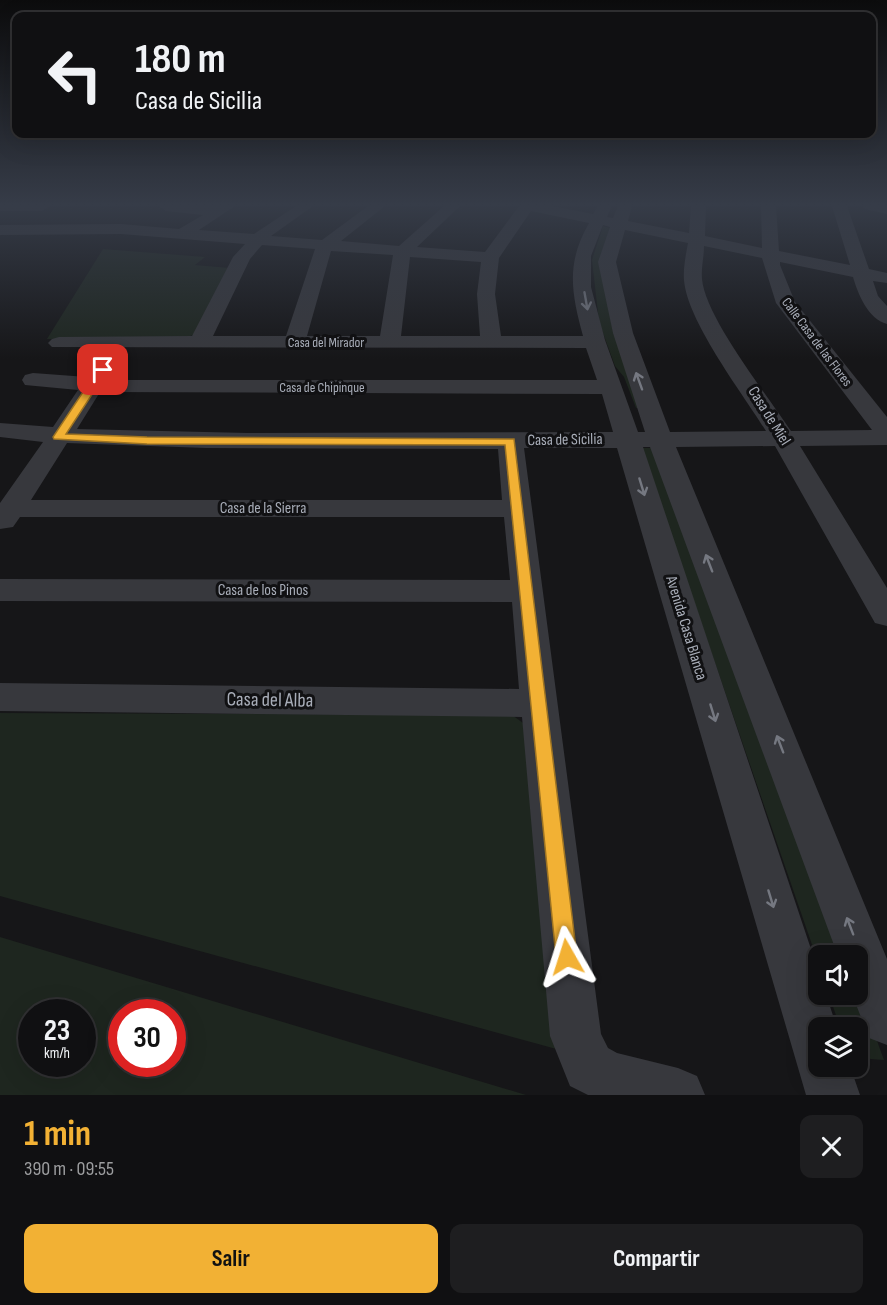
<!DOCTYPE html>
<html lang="es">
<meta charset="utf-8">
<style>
:root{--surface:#101012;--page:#1e1e20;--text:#f1f3f6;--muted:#9c9d9f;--line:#303032;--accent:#f2b134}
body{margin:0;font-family:"Sofia Sans Condensed",sans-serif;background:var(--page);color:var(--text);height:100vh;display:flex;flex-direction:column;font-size:22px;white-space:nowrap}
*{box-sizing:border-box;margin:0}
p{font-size:20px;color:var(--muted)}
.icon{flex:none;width:33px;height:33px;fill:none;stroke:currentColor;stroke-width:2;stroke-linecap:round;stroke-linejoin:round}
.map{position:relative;height:1095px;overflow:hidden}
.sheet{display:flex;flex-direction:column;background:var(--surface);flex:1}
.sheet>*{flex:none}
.guide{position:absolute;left:12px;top:12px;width:864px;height:126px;border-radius:12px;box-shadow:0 6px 24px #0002,0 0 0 2px var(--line);background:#101012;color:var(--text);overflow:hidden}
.controls{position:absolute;left:808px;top:945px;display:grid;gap:12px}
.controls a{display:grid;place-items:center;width:60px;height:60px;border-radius:12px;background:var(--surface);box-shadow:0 6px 24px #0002,0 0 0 2px var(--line);font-size:30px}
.speed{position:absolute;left:18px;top:999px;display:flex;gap:12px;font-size:30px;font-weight:700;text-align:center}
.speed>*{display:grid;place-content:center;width:78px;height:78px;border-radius:50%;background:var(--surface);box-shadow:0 6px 24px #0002,0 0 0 2px var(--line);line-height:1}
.speed small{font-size:15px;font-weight:400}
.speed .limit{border:9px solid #d22;background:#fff;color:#111}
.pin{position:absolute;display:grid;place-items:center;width:51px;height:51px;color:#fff;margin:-26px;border-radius:12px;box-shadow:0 3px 9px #0006}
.me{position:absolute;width:66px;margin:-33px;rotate:354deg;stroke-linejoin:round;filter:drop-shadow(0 0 4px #0008)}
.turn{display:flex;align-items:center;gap:21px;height:126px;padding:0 24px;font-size:27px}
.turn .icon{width:78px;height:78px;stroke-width:2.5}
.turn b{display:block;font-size:42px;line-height:51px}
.round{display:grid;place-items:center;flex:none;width:63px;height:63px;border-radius:12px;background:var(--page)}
.head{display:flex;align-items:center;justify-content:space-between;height:102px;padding:0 24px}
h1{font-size:36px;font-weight:700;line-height:45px;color:var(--accent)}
.cta{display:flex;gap:12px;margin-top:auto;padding:12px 24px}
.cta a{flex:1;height:69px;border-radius:12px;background:var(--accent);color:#111;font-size:24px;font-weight:700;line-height:69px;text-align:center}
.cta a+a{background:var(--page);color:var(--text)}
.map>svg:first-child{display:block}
.green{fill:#1e261f;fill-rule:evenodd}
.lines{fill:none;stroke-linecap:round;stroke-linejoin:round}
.minor{fill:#37383d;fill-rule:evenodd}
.oneway{stroke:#757881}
.route{fill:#f2b134;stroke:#9d7322;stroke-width:1.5}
.labels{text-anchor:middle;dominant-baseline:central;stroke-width:6;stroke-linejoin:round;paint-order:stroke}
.far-street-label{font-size:14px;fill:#a8adb8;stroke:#111113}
.street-label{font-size:16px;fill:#a8adb8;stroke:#111113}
.near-street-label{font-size:20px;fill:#a8adb8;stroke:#111113}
</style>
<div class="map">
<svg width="887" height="1095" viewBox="0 0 887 1095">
<rect width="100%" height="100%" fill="#161618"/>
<g class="green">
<polygon points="603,226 613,229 603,257 643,408 636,408 624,377 615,366 599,322 592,260"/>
<polygon points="103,249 205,257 195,265 230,268 198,333 185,338 47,339"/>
<polygon points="641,448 653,448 846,955 819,956 819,965"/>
<polygon points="0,713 512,715 530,728 560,1050 0,896"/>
<path d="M 0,937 L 526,1095 L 0,1095 ZM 32,1012 L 82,1012 L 82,1064 L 32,1064 ZM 172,1012 L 172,1064 L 122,1064 L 122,1012 Z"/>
<polygon points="858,989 884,1060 858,1058 858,1028 840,1027 829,995 858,994"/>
</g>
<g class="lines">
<g class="minor">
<polygon points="0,206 50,206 42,211 0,211"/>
<path d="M 159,206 L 235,206 L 199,230 L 254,234 L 296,206 L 313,206 L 271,236 L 322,240 L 368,206 L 385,206 L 341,241 L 399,246 L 444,206 L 460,206 L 417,247 L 485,252 L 519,206 L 552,206 L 593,214 L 598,206 L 612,206 L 607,217 L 613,218 L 618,206 L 632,206 L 628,221 L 689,233 L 691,206 L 706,206 L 705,236 L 762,248 L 761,206 L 776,206 L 779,251 L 850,265 L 832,206 L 847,206 L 869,269 L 887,273 L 887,283 L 873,281 L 878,296 L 887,306 L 887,324 C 868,319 858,294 853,277 L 780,262 L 780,265 L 795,302 L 887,417 L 887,445 L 800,446 L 887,588 L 887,626 L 875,623 L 775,446 L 676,447 L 887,959 L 887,1045 L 869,1038 L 852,994 L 858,994 L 858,956 L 838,956 L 650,447 L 643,447 L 819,973 L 819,994 L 826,994 L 837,1028 L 819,1028 L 819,1066 L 850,1066 L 860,1095 L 806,1095 L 617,448 L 524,448 L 601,1034 L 608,1048 L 617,1053 L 678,1068 L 697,1076 L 705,1095 L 588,1095 L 570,1086 L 550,1036 L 522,717 L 0,711 L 0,683 L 519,689 L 512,602 L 0,601 L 0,579 L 510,580 L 504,517 L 20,517 L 13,527 L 0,529 L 0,503 L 43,442 L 0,437 L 0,423 L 53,427 L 78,390 L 25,385 L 22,380 L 25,375 L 33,373 L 87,377 L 96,364 L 112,364 L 115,369 L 109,379 L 130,380 L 597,380 L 586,348 L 52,347 L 48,343 L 52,339 L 59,337 L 192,336 L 233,257 L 245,244 L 121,234 L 0,235 L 0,225 L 121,224 L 179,229 L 203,215 L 166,211 ZM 531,211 L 589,223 C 566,263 571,292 583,336 L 501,336 L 495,294 L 499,258 ZM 603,225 L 610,227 L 598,262 L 613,333 L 645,432 L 638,432 L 605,340 L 591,287 L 591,256 ZM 625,230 L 688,243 C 686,254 683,268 684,280 C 687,321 743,394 766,431 L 670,432 L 633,333 L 616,262 ZM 262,245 L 315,249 L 286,336 L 213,336 L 250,259 ZM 704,246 L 762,258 L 776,303 L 872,430 L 791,431 C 768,396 705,317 702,279 C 701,268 704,257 704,246 ZM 331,251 L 393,255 L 380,336 L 307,336 ZM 410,257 L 481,262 L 477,294 L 480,336 L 401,336 ZM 100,392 L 602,394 L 613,432 L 248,433 L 77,429 ZM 67,443 L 206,448 L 498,449 L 502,500 L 31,500 Z"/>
<polygon points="862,206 887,206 887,214 865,209"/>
</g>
</g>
<defs><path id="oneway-shaft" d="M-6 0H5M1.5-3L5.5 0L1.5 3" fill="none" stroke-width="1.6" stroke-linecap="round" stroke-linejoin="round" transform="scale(1.5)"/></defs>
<g class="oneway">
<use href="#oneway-shaft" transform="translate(586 301) rotate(80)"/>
<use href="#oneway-shaft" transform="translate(639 381) rotate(-110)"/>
<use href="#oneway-shaft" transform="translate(642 487) rotate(73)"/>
<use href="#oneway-shaft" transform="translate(709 563) rotate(-111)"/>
<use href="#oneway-shaft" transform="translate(713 713) rotate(73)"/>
<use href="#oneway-shaft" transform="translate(780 744) rotate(-111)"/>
<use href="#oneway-shaft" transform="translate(771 899) rotate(73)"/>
<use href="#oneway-shaft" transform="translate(850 926) rotate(-111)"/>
</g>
<linearGradient id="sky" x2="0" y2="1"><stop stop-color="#0c0c0d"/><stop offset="0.57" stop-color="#363c48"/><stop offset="1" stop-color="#363c48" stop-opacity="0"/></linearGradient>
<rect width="887" height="359" fill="url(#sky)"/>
<polygon class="route" points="103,367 108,370 66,434 147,437 514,439 577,957 574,964 567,968 559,964 556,957 505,445 147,444 54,439 53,437 99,368"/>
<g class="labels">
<g class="far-street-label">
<text x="326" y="342">Casa del Mirador</text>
<text transform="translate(817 342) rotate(53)">Calle Casa de las Flores</text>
<text x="322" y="387">Casa de Chipinque</text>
</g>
<g class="street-label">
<text transform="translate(769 416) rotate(58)">Casa de Miel</text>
<text transform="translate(565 440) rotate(-1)">Casa de Sicilia</text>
<text x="263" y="508">Casa de la Sierra</text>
<text x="263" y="590">Casa de los Pinos</text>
<text transform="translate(686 628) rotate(73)">Avenida Casa Blanca</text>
</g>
<g class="near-street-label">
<text transform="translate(270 700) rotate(1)">Casa del Alba</text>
</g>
</g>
</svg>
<div class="controls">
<a><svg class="icon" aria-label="sound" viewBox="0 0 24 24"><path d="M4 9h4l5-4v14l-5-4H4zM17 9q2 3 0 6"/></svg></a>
<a><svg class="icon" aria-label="layers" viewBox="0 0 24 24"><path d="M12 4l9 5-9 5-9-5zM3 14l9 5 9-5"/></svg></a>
</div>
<div class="speed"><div>23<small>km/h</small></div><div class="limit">30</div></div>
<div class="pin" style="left:103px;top:370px;background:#d93025"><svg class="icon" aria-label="arrive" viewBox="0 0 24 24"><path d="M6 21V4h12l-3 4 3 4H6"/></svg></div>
<svg class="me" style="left:567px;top:957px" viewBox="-20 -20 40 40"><path d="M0-17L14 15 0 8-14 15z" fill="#f2b134" stroke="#fff" stroke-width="4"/></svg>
<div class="guide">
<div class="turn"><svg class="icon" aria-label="left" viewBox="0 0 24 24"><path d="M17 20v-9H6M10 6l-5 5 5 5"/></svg><div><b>180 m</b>Casa de Sicilia</div></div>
</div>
</div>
<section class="sheet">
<div class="head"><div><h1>1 min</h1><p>390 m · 09:55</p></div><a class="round"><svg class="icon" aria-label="close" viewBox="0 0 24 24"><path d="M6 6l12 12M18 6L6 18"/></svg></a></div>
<div class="cta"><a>Salir</a><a>Compartir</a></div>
</section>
